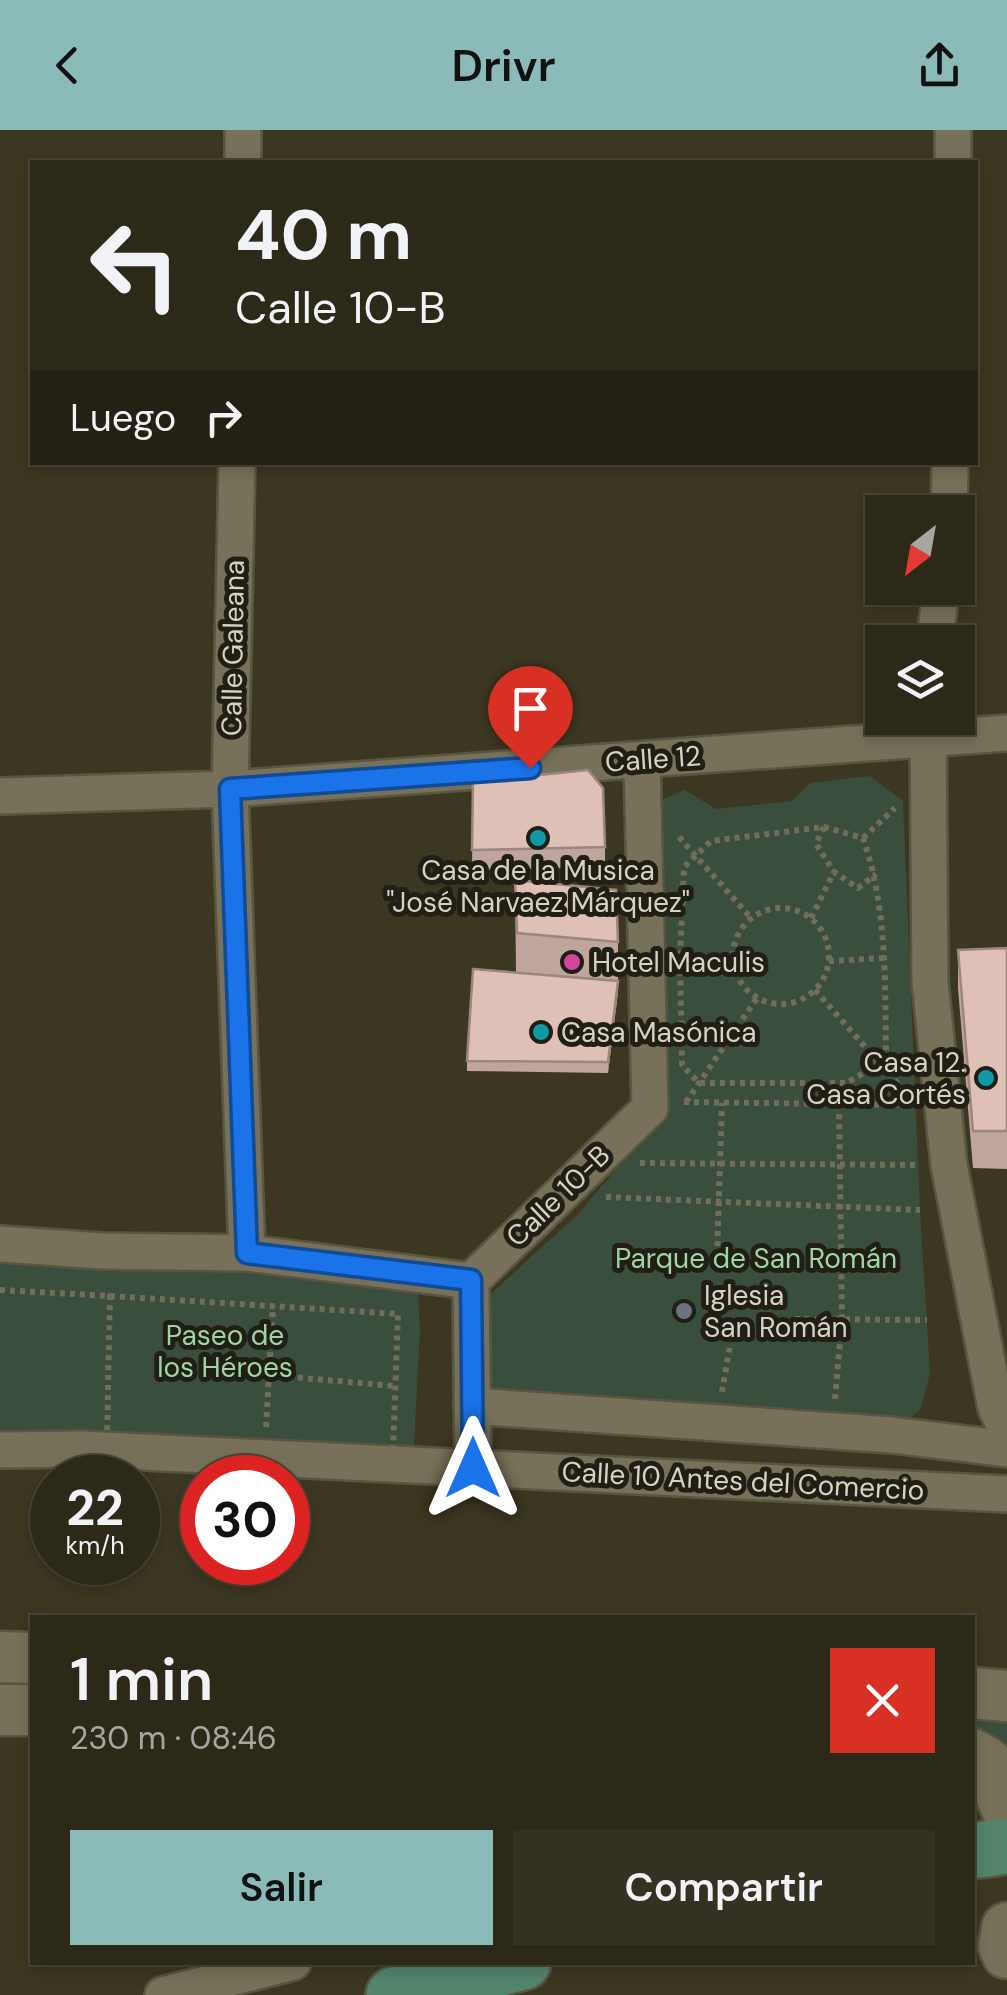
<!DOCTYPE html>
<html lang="es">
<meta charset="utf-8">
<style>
:root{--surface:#2d2919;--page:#353122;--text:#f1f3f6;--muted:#a7a6a2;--line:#484538;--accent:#8bbbb9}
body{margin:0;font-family:"DM Sans",sans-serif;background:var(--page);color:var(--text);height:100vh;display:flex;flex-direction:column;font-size:38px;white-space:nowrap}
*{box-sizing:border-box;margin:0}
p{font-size:32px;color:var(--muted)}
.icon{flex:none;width:55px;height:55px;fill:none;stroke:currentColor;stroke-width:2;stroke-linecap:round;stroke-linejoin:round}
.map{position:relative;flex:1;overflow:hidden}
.side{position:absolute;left:30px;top:1485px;width:945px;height:350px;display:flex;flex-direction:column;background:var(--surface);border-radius:0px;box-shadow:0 5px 15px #0003,0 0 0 2px var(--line)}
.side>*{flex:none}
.top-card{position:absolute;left:30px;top:30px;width:948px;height:305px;border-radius:0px;box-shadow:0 5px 15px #0003,0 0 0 2px var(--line);background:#2d2919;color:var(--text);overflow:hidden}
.needle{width:65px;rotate:211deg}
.controls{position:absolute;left:865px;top:365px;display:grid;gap:20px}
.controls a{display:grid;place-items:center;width:110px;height:110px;border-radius:0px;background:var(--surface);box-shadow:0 5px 15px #0003,0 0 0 2px var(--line);font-size:50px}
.speed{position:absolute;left:30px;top:1325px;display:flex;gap:20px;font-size:50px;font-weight:700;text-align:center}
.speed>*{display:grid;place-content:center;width:130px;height:130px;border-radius:50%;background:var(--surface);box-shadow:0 5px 15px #0003,0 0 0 2px var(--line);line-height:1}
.speed small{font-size:25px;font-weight:400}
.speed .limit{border:15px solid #d22;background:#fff;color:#111}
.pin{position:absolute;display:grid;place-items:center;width:85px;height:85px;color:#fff;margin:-102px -42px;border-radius:50% 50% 50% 0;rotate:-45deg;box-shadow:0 0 10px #0007}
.pin .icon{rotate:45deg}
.me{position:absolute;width:110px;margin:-55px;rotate:0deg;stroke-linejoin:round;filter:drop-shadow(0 0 8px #0008)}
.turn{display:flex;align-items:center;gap:35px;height:210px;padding:0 40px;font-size:45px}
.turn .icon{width:130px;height:130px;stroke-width:2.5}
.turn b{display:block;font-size:70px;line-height:85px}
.then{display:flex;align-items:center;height:95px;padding:0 40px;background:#0003;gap:20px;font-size:38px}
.round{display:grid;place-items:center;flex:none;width:105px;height:105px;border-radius:0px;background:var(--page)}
.summary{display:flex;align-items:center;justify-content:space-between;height:170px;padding:0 40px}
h1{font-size:60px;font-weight:600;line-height:75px}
.primary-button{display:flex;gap:20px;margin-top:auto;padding:20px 40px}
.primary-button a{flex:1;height:115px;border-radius:0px;background:var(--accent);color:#111;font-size:40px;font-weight:600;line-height:115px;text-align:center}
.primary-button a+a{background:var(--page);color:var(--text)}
header{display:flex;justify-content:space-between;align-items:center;height:130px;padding:0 40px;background:var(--accent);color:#111;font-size:45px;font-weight:600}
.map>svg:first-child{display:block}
.green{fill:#394e3c}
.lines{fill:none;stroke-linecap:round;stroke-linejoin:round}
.minor-casing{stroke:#595541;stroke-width:40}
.secondary-casing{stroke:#595541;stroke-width:55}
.primary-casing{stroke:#595541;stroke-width:60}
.path{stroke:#726d5a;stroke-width:6;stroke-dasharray:5 5;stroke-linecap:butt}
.minor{stroke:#767158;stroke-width:35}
.secondary{stroke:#767158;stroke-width:50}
.primary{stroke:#53856d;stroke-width:55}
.wall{fill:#bfa59d}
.shaded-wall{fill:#9b8680}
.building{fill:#dec0b7;stroke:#9b8680;stroke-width:2.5}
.route-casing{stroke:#114b97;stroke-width:25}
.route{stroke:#1a73e8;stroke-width:18}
.culture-dot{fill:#0f9aa8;stroke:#211f15;stroke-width:4}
.hotel-dot{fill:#d1479c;stroke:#211f15;stroke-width:4}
.worship-dot{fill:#6b7280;stroke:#211f15;stroke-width:4}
.labels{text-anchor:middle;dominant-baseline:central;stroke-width:10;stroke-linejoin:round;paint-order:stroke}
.street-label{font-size:28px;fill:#d6d3c5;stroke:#211f15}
.poi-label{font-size:28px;fill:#d6d3c5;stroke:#211f15;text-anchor:start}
.park-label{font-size:28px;fill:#9fd5a5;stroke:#211f15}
</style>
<header><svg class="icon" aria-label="back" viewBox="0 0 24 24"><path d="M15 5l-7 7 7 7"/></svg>Drivr<svg class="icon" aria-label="share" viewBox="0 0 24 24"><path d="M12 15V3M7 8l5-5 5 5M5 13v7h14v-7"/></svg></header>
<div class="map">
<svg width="1007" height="1865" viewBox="0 0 1007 1865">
<rect width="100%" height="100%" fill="#3c3721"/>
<g class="green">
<polygon points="870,646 903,671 920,1081 930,1243 920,1280 891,1304 514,1279 472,1253 472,1181 577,1085 662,985 649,675 685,660 716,679 792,671 810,653"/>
<polygon points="0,1114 417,1144 420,1200 413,1333 0,1318"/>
<polygon points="972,1584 1007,1585 1007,1639 973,1609"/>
</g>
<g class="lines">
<defs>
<g id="minor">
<polyline points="243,32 243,0"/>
<polyline points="953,32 953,0"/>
<polyline points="237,332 230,659 247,1123"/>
<polyline points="949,382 950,332"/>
<polyline points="935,512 941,458"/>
<polyline points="928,588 930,852 949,1035 996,1278 1007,1300"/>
<polyline points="0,666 230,659 1007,603"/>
<polyline points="0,1114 102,1121 247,1123 471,1151"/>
<polyline points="471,1151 650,978 642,630"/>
<polyline points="471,1151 473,1338"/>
<polyline points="472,1276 892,1305 1007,1319"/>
<polyline points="0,1320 82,1319 1007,1364"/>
<polyline points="163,1865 293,1832"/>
</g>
<g id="secondary">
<polyline points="0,1527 32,1528"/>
<polyline points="972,1563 1007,1566"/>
<polyline points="0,1580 32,1580"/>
<polyline points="972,1624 987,1633 1007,1679"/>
<polyline points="1007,1798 1004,1816 1007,1823"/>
</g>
<g id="primary">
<polyline points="972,1721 1007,1716"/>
<polyline points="394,1865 523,1832"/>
</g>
</defs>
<use href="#minor" class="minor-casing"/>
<use href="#secondary" class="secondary-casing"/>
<use href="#primary" class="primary-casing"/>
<g class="path">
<path d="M 824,697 L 863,708 C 887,777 885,850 886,922 L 880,933 L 847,953 L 699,953 L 682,935 L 680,828 L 684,737 L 711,711 Z"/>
<polyline points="824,697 816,714 834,742"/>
<polyline points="679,707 751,788"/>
<polyline points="863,708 895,678"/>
<circle cx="781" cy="826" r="48"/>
<polyline points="811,788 834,742 858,758 876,744"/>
<polyline points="680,828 733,829"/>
<polyline points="829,831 885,828"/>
<polyline points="815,860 907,964"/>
<polyline points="684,972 911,975"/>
<polyline points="686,972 757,868"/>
<polyline points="640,1033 918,1035"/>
<polyline points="606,1067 920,1080"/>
<polyline points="717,1126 722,973"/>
<polyline points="0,1160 110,1166"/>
<polygon points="110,1166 398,1184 393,1322 107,1307"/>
<polyline points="795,1189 927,1190"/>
<polyline points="268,1245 394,1256"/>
<polyline points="722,1262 730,1215"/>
<polyline points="835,1269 842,1189 839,974"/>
<polyline points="266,1297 273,1176"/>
</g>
<use href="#minor" class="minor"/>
<use href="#secondary" class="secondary"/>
<use href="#primary" class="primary"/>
</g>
<g class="wall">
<polygon points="473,652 605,717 605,737 472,740"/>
<polygon points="515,750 618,812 618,862 608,943 467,941 467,931 516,842"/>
<polygon points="1007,818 1007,1039 973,1038 958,858 958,820"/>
</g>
<polygon class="shaded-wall" points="618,851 618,862 608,943 608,932"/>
<g class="building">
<polygon points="588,640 603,658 605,717 472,720 473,652"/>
<polygon points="515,750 616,760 618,812 517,803"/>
<polygon points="1007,818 1007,1001 973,1001 958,820"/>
<polygon points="473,839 618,851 608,932 467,931"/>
</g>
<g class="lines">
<defs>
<polyline id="route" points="473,1338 471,1150 247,1123 230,659 530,638"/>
</defs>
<use href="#route" class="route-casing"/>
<use href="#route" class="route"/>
</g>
<g class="culture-dot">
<circle cx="538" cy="708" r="10"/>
<circle cx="541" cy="902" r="10"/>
<circle cx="986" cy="948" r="10"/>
</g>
<circle class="hotel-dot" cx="572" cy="832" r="10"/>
<circle class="worship-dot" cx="684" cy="1181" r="10"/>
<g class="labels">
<g class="street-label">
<text transform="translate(233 518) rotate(-89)">Calle Galeana</text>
<text transform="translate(653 629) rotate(-4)">Calle 12</text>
<text transform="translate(558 1066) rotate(-44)">Calle 10-B</text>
<text transform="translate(743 1351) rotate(3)">Calle 10 Antes del Comercio</text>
</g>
<g class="poi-label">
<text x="538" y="740" text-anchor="middle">Casa de la Musica<tspan x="538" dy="32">"José Narvaez Márquez"</tspan></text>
<text x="592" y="832">Hotel Maculis</text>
<text x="561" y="902">Casa Masónica</text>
<text x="966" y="932" text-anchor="end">Casa 12.<tspan x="966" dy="32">Casa Cortés</tspan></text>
<text x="704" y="1165">Iglesia<tspan x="704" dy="32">San Román</tspan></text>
</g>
<g class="park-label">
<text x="756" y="1128">Parque de San Román</text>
<text x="225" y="1205">Paseo de<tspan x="225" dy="32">los Héroes</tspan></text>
</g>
</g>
</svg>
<div class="controls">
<a><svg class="needle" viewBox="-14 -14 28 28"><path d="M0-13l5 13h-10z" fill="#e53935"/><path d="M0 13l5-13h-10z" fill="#a7a6a2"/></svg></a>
<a><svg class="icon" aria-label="layers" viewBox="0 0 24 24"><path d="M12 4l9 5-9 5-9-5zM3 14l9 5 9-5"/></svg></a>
</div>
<div class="speed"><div>22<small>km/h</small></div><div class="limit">30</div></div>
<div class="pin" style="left:530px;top:638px;background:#d93025"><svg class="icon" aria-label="arrive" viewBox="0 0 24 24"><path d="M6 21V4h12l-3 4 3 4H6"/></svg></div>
<svg class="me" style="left:473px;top:1338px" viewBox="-20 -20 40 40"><path d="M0-17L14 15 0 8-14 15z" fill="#1a73e8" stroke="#fff" stroke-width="4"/></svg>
<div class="top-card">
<div class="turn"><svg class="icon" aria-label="left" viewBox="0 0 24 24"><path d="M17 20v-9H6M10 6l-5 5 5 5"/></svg><div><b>40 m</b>Calle 10-B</div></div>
<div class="then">Luego<svg class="icon" aria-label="right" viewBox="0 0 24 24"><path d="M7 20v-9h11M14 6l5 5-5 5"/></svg></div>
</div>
<section class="side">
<div class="summary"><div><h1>1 min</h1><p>230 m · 08:46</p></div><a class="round" style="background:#d93025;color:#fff"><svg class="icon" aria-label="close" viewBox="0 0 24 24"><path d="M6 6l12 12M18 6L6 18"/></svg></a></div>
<div class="primary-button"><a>Salir</a><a>Compartir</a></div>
</section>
</div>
